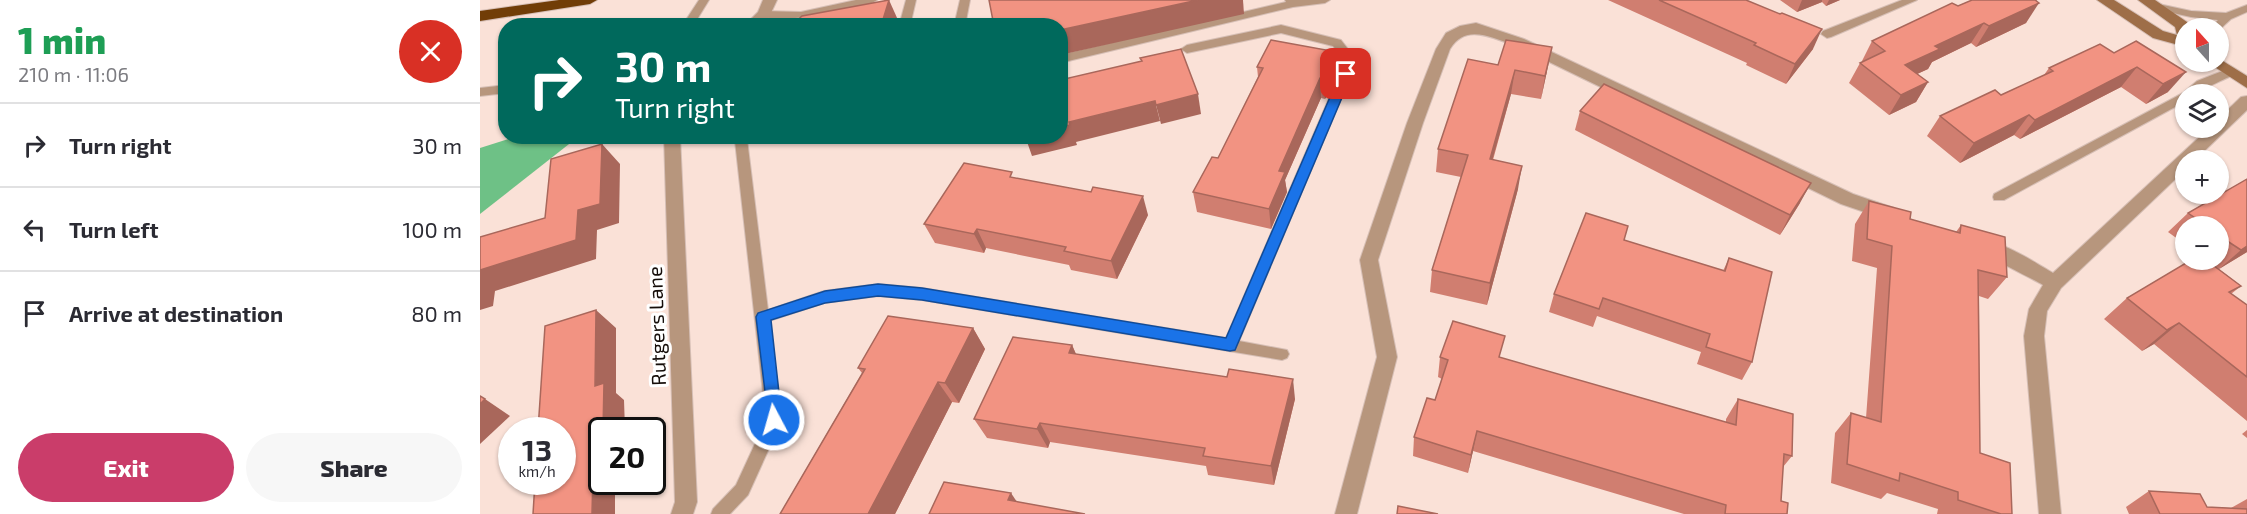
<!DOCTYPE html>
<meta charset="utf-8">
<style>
:root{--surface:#fff;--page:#f7f7f7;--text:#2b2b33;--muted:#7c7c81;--line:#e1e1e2;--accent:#ca3d6a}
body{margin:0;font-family:"Exo 2",sans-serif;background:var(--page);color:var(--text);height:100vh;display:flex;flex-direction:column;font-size:22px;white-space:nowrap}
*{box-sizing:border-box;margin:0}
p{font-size:20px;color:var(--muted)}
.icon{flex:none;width:33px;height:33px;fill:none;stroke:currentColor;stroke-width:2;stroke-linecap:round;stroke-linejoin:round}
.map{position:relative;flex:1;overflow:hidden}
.panel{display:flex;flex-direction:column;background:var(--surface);width:480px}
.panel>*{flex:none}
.hud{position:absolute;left:18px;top:18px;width:570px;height:126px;border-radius:24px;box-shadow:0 2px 4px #0004;background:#00695c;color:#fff;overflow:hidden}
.needle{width:39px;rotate:339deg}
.fabs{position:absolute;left:1695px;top:18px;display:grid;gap:12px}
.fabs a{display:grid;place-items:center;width:54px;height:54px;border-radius:50%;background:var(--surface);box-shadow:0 2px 4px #0004;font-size:30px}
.speed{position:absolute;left:18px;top:417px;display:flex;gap:12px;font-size:30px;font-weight:700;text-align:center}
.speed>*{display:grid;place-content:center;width:78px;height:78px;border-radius:50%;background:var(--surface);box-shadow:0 2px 4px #0004;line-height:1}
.speed small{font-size:15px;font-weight:400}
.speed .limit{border:3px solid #111;border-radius:9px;background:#fff;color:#111}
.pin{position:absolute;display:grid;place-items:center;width:51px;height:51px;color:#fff;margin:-26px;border-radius:12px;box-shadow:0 3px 9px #0006}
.me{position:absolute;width:66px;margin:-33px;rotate:354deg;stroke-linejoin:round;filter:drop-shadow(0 0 4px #0008)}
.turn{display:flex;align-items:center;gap:21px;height:126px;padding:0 18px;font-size:27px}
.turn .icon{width:78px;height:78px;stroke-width:2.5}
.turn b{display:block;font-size:42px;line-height:51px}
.round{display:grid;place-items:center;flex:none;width:63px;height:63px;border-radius:32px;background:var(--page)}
.overview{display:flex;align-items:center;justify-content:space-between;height:102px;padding:0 18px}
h1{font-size:36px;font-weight:800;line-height:45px;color:#1e9e55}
.button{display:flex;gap:12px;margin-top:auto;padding:12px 18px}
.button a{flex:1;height:69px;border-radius:36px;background:var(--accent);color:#fff;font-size:24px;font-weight:800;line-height:69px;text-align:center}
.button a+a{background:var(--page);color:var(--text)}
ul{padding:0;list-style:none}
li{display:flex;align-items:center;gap:18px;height:84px;padding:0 18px;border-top:2px solid var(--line)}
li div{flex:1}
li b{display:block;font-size:22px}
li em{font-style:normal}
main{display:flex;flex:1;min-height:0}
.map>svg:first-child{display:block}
.forest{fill:#6ec186}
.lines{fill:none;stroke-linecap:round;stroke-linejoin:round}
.lane-casing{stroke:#d6bfb6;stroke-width:2}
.street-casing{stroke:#d6bfb6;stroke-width:2}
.secondary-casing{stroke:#d6bfb6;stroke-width:2}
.highway-casing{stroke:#d6bfb6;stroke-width:2}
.lane{fill:#b7967d;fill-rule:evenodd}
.street{fill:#b7967d;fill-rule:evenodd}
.secondary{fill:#9e6e48;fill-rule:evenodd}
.highway{fill:#713d07;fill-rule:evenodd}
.wall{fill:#d07e70}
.shaded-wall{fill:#a9675b}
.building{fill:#f29382;stroke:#a9675b;stroke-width:1.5}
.route{fill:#1a73e8;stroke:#114b97;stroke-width:1.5}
.labels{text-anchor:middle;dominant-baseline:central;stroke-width:6;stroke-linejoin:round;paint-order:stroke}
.street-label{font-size:20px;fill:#160e0a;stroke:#fff}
</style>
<main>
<section class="panel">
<div class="overview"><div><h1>1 min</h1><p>210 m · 11:06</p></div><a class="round" style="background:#d93025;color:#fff"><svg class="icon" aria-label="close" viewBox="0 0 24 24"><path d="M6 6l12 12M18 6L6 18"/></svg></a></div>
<ul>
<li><svg class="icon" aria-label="right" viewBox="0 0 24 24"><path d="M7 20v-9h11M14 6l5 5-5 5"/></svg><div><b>Turn right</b></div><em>30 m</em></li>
<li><svg class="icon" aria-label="left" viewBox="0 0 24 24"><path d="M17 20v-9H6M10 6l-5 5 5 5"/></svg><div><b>Turn left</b></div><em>100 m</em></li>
<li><svg class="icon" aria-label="arrive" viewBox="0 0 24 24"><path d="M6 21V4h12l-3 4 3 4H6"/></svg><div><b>Arrive at destination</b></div><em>80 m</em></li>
</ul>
<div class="button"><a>Exit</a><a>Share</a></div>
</section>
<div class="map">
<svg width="1767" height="514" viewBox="0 0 1767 514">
<rect width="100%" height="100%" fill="#fae1d7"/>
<polygon class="forest" points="38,136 98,137 0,214 0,148"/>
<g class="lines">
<defs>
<g id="lane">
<polygon points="219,0 229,0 213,26 202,26"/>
<path d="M 376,0 L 397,0 L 392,3 C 370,8 295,28 279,14 L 284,11 L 321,12 Z"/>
<polygon points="426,0 436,0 430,26 419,26"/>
<polygon points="480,0 490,0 485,26 474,26"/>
<polygon points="805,0 850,0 845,3 813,7 580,63 580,55 806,2"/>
<polygon points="1422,0 1437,0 1351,37 1347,38 1341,34 1343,31"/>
<polygon points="1674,3 1711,11 1746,13 1767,5 1767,12 1751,19 1738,31 1738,28 1730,28 1738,20 1711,17 1670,8 1669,6"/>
<polygon points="801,25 861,40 877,61 759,341 807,350 809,354 807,358 802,360 442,300 398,296 344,303 289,321 302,420 268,495 250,514 231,514 233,509 256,485 286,420 255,141 250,136 266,136 267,139 288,310 344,291 398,284 442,288 746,338 865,61 853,46 801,33 707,53 701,49 707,45"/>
<path d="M 1750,68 L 1756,72 L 1754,75 C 1741,80 1717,94 1706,94 L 1706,101 L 1524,200 L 1514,200 L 1513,197 L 1514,194 L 1703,93 L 1717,81 Z"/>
<polygon points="26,85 26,93 0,96 0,88"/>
</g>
<g id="street">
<polygon points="283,0 297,0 289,17 280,26 264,26 278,12"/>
<path d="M 996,23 L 1044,39 L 1373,194 L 1414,208 L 1417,213 L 1414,218 L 1408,220 L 1361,204 L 1034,45 C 1011,38 986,23 970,49 L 943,123 L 898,260 L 917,357 L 877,514 L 855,514 L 897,357 L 880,260 L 927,123 L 956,49 L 966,33 L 980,26 Z"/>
<path d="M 1767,96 L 1767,110 L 1715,160 L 1706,160 L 1706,169 L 1581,288 L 1567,311 L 1564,336 L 1581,514 L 1559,514 L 1544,336 L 1549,309 L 1563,285 C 1553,279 1499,253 1496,247 L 1499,242 C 1516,236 1557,264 1573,273 L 1729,128 L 1738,128 L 1738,119 L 1761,97 Z"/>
<polygon points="184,136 200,136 217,502 213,514 191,514 195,502"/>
</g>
<g id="secondary">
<polygon points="1617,0 1634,0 1683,31 1697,35 1695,27 1658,0 1675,0 1707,22 1710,28 1706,28 1706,47 1673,38"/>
<polygon points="1738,58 1767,76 1767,88 1727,62 1738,62"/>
</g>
<polygon id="highway" points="79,0 117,0 110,4 0,21 0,11"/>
</defs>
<use href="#lane" class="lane-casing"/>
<use href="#street" class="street-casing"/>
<use href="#secondary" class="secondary-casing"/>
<use href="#highway" class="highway-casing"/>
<use href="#lane" class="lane"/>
<use href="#street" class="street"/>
<use href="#secondary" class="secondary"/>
<use href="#highway" class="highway"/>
</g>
<g class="wall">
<polygon points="1128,0 1266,0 1333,49 1306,84 1266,65 1267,63"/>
<polygon points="1300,0 1360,0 1346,6 1342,2 1317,12"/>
<polygon points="1492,0 1557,0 1546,23 1496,47 1491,43 1452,62 1448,69 1437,74 1448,82 1436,102 1409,115 1369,83 1380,63 1382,62 1382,61 1392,41"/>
<polygon points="1656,41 1688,92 1666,104 1641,87 1540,139 1534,135 1480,163 1447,136 1460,116 1521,95 1564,75 1569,68 1634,53"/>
<polygon points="1018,65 1067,71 1061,99 1031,94 1013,160 1038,189 1007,305 950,292 952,270 981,177 956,172 958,149"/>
<polygon points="777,67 858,72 845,99 841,98 805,180 807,192 791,229 717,212 713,192 738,158 778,77"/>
<polygon points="1100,111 1320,203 1300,235 1095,130"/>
<polygon points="535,178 668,215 637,279 591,270 589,265 506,248 504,253 455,243 444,224"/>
<polygon points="1767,179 1767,252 1739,269 1761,286 1751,294 1767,305 1767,421 1674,344 1662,351 1624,319 1647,298 1711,260 1738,260 1738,226 1706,226 1706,245 1688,232 1708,213"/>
<polygon points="1389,201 1430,219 1476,232 1481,225 1527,277 1508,299 1499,296 1500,453 1532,514 1457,514 1458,509 1407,493 1401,499 1351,483 1355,433 1371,413 1386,418 1397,268 1372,261 1375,224"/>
<polygon points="1144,240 1243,271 1249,258 1272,362 1262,380 1217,364 1221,352 1117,316 1113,327 1069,312 1074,294"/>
<polygon points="493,328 505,349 479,403 472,402 415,514 300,514 382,373 378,368"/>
<polygon points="592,345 596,354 815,399 794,485 728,475 726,466 570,442 568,448 507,438 494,419"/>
<polygon points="960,357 1021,358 1246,422 1246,419 1258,399 1312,456 1303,467 1301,501 1307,514 1204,514 993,451 988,473 933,456 934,437 955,400 962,379 958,377"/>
<polygon points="1767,430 1767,438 1762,434"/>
<polygon points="1669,491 1727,507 1751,508 1767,499 1767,514 1649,514 1646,507"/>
</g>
<g class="shaded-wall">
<polygon points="409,0 418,20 416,26 401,26"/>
<polygon points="718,0 763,0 764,14 580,55 580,30"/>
<polygon points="1322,0 1342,0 1342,2 1317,12"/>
<polygon points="1349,0 1360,0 1346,6"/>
<polygon points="1559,3 1546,23 1496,47 1509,26"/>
<polygon points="1504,23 1491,43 1452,62 1448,69 1413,85 1425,65 1455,46"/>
<polygon points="1342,29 1333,49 1306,84 1315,64"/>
<polygon points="1072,47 1067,71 1061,99 1065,76"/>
<polygon points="857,52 858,72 845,99 845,79"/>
<polygon points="1657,67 1641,87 1540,139 1555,120"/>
<polygon points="1035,70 1031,94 1006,182 1010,159"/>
<polygon points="1706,72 1688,92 1666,104 1683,84"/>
<polygon points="840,78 841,98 805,180 807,192 791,229 789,209 799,171"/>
<polygon points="1448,82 1436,102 1409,115 1421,95"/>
<polygon points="718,94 721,114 681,124 676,105"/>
<polygon points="675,101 680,121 596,142 597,145 552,156 545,136 580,136 580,127 589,122"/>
<polygon points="1549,115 1534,135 1480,163 1494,143"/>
<polygon points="122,144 140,164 139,223 117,230 116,259 15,291 13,306 0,310 0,270 98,210"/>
<polygon points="1042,166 1038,189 1007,305 1010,283"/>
<polygon points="1331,183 1320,203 1300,235 1310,215"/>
<polygon points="663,196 668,215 637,279 631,261"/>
<polygon points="497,229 506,248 504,253 494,234"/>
<polygon points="1767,246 1767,252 1739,269 1761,250"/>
<polygon points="116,310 136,328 136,393 144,400 145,430 122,430 115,386"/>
<polygon points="1699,323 1674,344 1662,351 1687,330"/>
<polygon points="493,328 505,349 479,403 465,383"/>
<polygon points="592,345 601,366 589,353"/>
<polygon points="813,379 815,399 794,485 791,466"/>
<polygon points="458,382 472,402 415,514 388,514"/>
<polygon points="5,399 30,416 0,444 0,404"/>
<polygon points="560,423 570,442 568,448 557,429"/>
<polygon points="122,431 122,482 135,482 135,514 112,514 114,433"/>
<polygon points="997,431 993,451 988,473 991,455"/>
<polygon points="531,493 543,511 528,500"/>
</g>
<g class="building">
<polygon points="409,0 401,26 311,26 322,16"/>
<polygon points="509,0 718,0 580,30 580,26 514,26"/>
<polygon points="1179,0 1266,0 1300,14 1302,13 1342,29 1315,64 1274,45 1276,43"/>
<polygon points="1492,0 1555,0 1559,3 1509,26 1504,23 1455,46 1460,49 1425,65 1448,82 1421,95 1380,63 1405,51 1392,41 1472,3 1478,6"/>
<polygon points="791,40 857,52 845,79 840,78 799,171 805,172 789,209 713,192 732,157 738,158 783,68 777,67"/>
<polygon points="1026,40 1072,47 1065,76 1035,70 1010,159 1042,166 1010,283 952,270 988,155 958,149 988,59 1018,65"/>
<polygon points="1656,41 1706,72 1683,84 1657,67 1555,120 1549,115 1494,143 1460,116 1515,90 1521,95 1573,71 1569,68 1620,44 1634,53"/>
<polygon points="701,49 718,94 676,105 675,101 589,122 590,125 580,127 580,80 662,61 660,58"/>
<polygon points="1124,84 1331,183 1310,215 1100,111"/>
<polygon points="122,144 120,204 98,210 96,240 0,270 0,237 65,218 71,159"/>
<polygon points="484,163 532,172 530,177 611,192 613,187 663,196 631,261 584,251 586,247 497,229 494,234 444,224"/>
<polygon points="1767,179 1767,246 1761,250 1738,235 1738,226 1727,226 1708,213"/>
<polygon points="1389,201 1431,212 1430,219 1480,233 1481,225 1525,237 1527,277 1498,270 1500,453 1530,463 1532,514 1521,514 1478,500 1478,492 1420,473 1419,481 1367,464 1371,413 1401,422 1412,246 1387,239"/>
<polygon points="1106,213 1148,226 1144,240 1245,271 1249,258 1292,272 1272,362 1226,347 1230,334 1123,298 1119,309 1074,294"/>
<polygon points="1711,260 1726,260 1761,286 1749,292 1767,305 1767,377 1699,323 1687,330 1647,298"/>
<polygon points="116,310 115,386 124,383 123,430 114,433 112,514 53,514 55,482 82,482 82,430 58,430 65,326"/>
<polygon points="408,316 493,328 465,383 458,382 388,514 300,514 385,369 378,368"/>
<polygon points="973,321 1025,336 1019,357 1256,425 1258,399 1313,414 1312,456 1304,454 1301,501 1308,503 1307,514 1245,514 1246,505 997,431 991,455 934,437 947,398 955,400 968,360 960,357"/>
<polygon points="533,337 592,345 589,353 747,377 749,369 813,379 791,466 723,456 725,448 560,423 557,429 494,419"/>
<polygon points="0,396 5,399 0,404"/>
<polygon points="464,482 531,493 528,500 605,514 449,514"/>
<polygon points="1669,491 1720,494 1727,507 1767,509 1767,514 1680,514"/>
<polygon points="918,506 958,514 917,514"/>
</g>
<polygon class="route" points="866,70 872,74 755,350 750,351 442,300 398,296 345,303 291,320 302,420 299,425 294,427 289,425 276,317 278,313 345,291 398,284 442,288 746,338 860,74"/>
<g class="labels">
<g class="street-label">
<text transform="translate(176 326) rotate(-92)">Rutgers Lane</text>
</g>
</g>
</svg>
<div class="fabs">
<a><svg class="needle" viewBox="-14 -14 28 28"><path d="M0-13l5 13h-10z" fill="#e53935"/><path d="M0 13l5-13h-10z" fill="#7c7c81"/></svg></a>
<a><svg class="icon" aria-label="layers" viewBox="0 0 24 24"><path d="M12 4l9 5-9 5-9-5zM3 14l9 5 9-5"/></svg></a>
<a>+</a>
<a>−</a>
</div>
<div class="speed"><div>13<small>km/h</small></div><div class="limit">20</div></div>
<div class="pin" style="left:866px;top:74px;background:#d93025"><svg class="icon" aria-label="arrive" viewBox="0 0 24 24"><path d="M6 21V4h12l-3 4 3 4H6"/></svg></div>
<svg class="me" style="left:294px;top:420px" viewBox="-20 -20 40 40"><circle r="17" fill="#1a73e8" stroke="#fff" stroke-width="3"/><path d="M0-11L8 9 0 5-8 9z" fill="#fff"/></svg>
<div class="hud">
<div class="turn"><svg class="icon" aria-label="right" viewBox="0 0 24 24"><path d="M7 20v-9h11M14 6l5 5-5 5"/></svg><div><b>30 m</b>Turn right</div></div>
</div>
</div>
</main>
